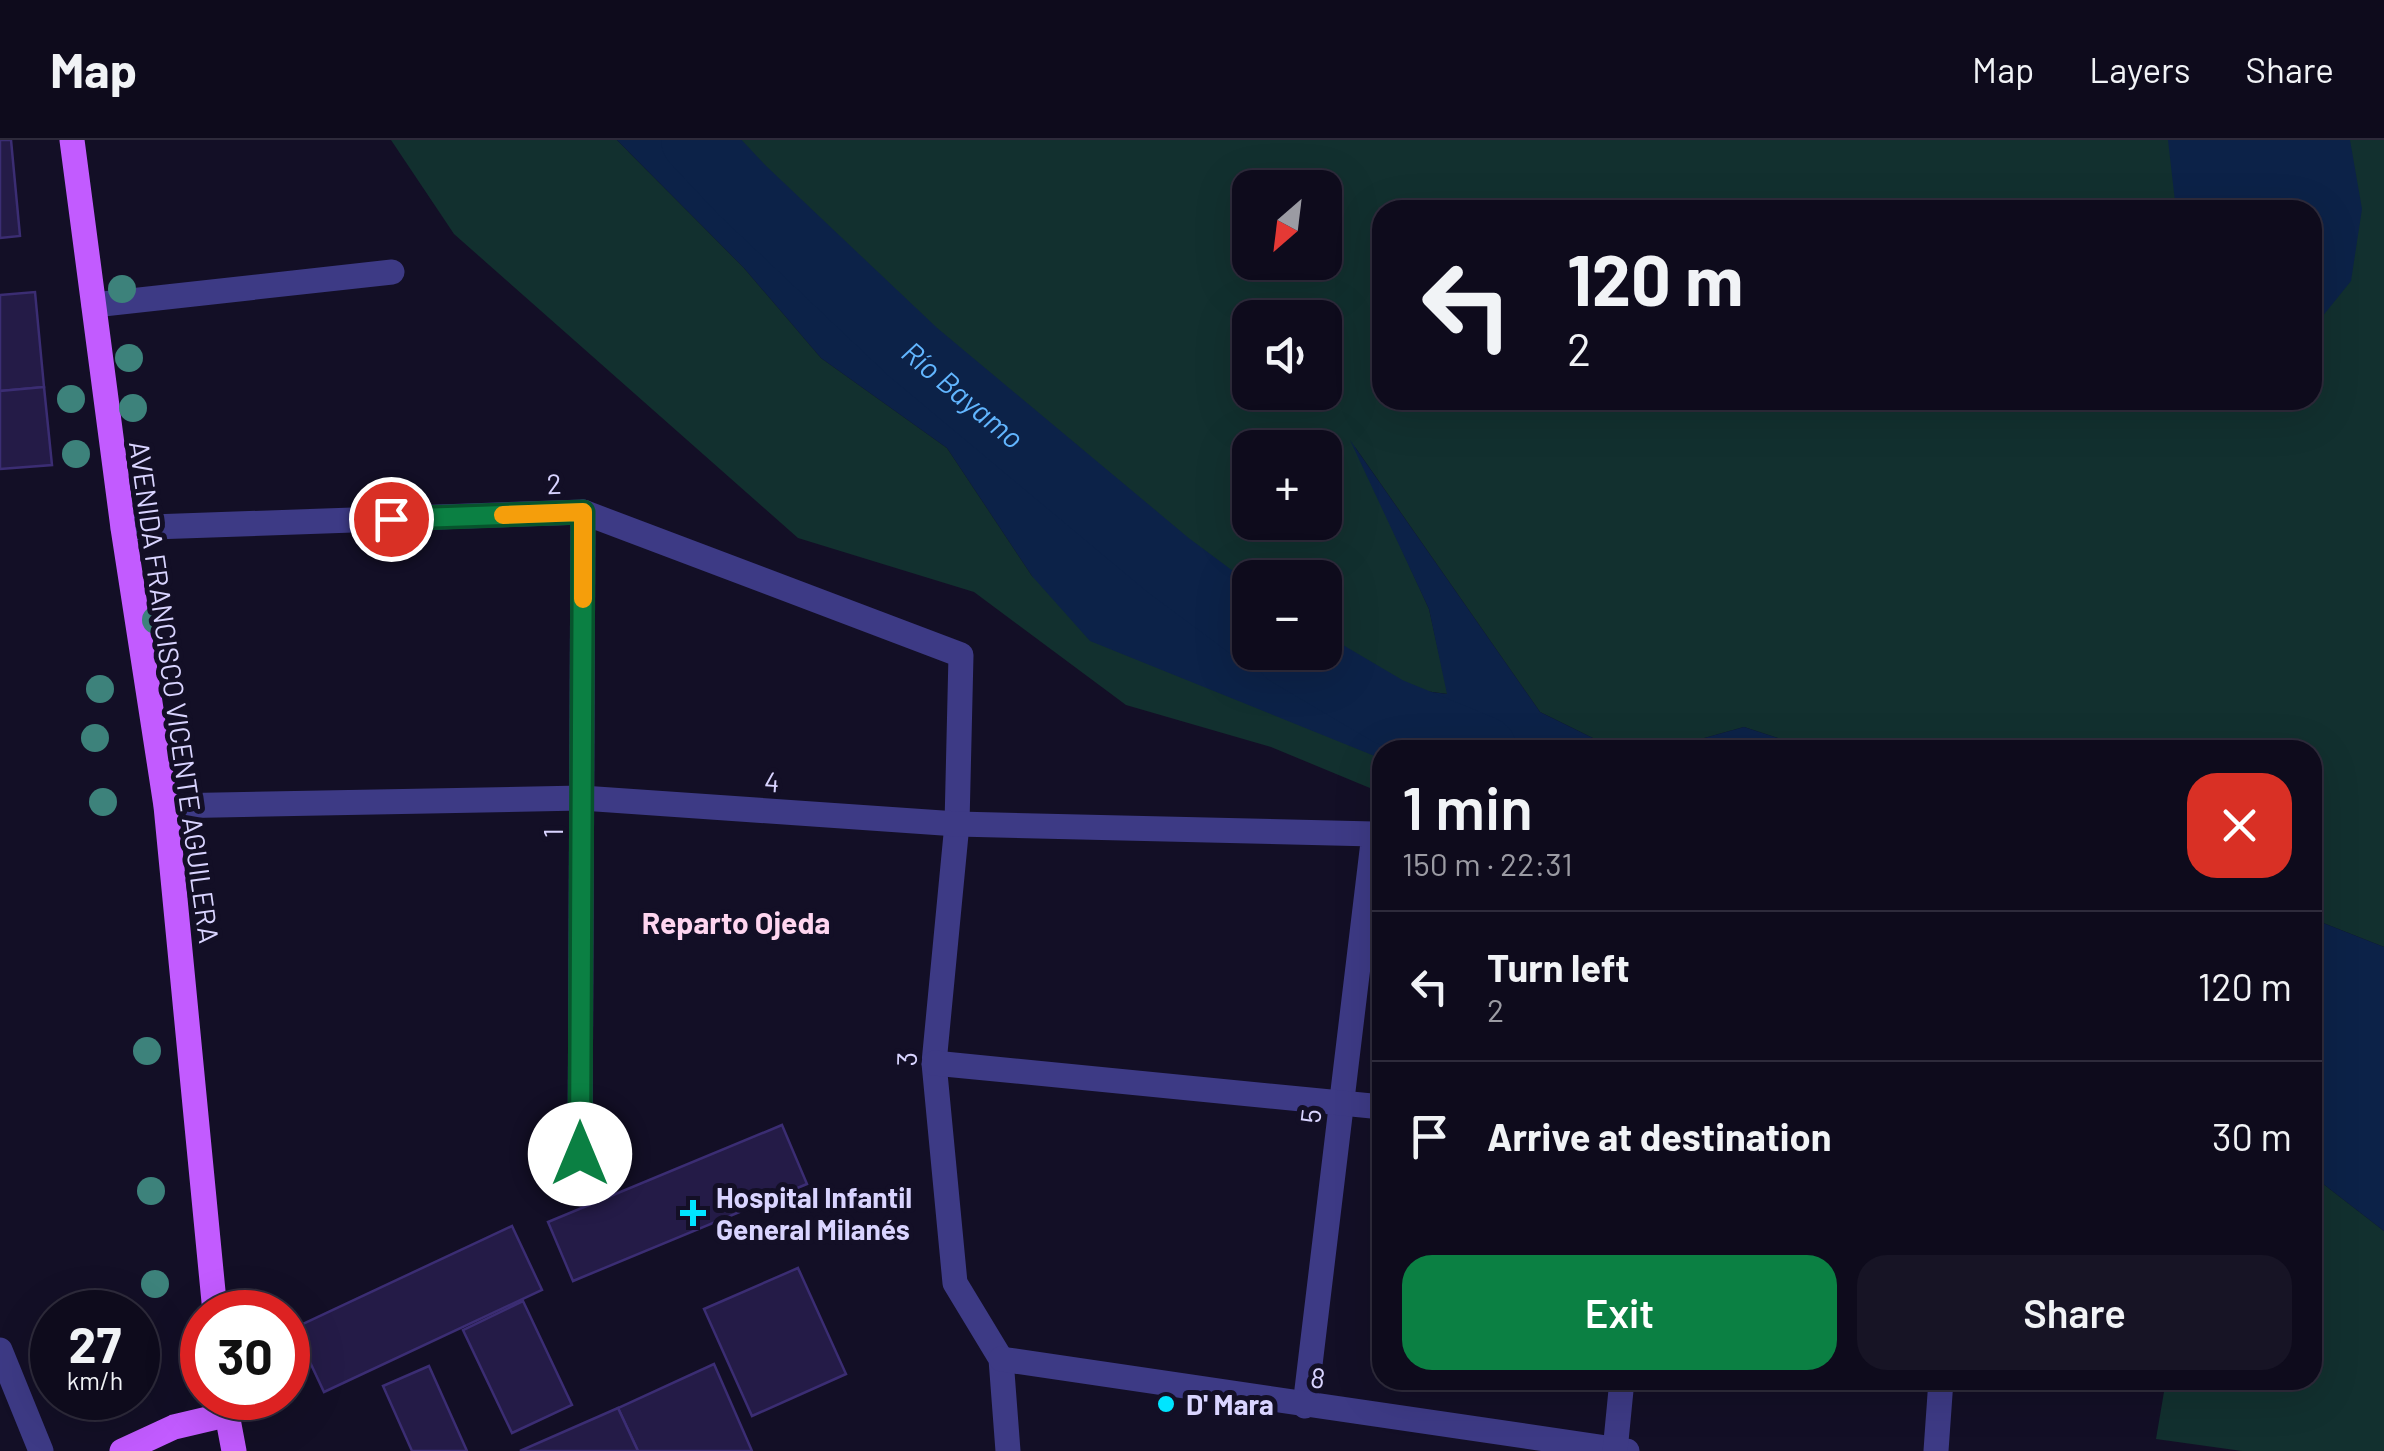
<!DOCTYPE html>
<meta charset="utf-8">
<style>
:root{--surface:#0e0b1c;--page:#171425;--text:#f1f3f6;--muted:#9b9ba3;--line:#2e2b3b;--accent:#0b8043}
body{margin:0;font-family:Barlow,sans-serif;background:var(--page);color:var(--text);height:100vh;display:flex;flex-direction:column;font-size:38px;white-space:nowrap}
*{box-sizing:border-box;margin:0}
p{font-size:32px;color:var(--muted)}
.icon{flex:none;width:55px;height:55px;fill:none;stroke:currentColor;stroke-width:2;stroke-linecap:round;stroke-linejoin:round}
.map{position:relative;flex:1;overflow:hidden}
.panel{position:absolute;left:1372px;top:600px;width:950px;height:650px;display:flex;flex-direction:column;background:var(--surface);border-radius:30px;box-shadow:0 10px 40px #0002,0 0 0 2px var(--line)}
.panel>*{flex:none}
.top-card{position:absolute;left:1372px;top:60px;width:950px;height:210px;border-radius:30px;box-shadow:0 10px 40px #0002,0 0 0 2px var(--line);background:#0e0b1c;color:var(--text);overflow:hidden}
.needle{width:65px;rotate:208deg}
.controls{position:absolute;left:1232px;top:30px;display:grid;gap:20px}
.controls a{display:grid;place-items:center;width:110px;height:110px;border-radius:20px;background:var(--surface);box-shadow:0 10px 40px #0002,0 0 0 2px var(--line);font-size:50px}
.speed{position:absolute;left:30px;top:1150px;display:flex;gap:20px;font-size:50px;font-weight:700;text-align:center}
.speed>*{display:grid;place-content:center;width:130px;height:130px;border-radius:50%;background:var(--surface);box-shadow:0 10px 40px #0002,0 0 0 2px var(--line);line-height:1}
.speed small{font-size:25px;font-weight:400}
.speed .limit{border:15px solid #d22;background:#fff;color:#111}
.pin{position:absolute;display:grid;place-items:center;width:85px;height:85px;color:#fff;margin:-42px;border:5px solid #fff;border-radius:50%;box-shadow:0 2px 10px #0007}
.me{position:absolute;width:110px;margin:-55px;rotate:0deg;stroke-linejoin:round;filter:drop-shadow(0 0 8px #0008)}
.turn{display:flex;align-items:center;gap:35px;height:210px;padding:0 30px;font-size:45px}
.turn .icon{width:130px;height:130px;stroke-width:2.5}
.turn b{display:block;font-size:70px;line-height:85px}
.round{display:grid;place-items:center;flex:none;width:105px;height:105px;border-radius:30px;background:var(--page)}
.overview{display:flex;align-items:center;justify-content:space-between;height:170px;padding:0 30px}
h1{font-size:60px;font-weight:600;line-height:75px}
.action{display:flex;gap:20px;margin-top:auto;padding:20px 30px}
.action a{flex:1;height:115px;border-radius:30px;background:var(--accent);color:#fff;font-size:40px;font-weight:600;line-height:115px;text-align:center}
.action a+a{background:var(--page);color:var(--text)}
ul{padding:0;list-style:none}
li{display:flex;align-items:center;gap:30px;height:150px;padding:0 30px;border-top:2px solid var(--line)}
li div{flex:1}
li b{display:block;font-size:38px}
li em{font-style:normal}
header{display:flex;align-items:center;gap:60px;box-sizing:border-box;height:140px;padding:0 50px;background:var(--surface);border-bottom:2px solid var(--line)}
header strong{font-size:48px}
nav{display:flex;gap:55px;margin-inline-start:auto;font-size:35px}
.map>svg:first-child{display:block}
.green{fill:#12302f;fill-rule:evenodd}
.water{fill:#0c2248}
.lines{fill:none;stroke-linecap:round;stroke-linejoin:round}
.river{stroke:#0c2248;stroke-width:68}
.building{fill:#241b47;stroke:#3b2d73;stroke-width:2.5}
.minor{stroke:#3d3a85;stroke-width:25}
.major{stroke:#c25bff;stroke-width:25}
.tree{fill:#3d827b}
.route-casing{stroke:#07532c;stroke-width:25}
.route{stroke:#0b8043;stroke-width:18}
.slow{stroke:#f59e0b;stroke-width:18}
.poi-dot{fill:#00e5ff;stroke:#130f26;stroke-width:4}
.labels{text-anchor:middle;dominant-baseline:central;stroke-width:10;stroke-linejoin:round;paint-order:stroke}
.street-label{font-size:28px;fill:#d9d4ff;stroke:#130f26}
.poi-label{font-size:28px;font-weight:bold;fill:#d9d4ff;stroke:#130f26;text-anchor:start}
.water-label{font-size:30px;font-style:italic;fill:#62b6ff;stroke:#130f26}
.neighbourhood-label{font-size:30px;font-weight:bold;fill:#ffd6f0;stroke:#130f26}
</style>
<header>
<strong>Map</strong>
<nav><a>Map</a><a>Layers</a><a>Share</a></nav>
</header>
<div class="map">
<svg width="2384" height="1311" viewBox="0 0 2384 1311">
<rect width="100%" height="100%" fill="#130f26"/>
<g class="green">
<polygon points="391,0 617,0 744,128 821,218 947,308 1032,436 1336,598 1382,619 1382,653 1271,607 1126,565 974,452 798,398 454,94"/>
<path d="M 728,0 L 2384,0 L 2384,807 L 2313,779 L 2312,610 L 1814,610 L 1744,587 L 1661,610 L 1617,610 L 1540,572 L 1355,307 L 1429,469 L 1448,554 L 1298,535 L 1261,513 L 1325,512 L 1325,438 L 1250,438 L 1250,505 L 1115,421 L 884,214 ZM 1250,48 L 1325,48 L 1325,122 L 1250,122 ZM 1382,70 L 2312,70 L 2312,260 L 1382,260 ZM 1250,178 L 1325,178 L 1325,252 L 1250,252 ZM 1250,308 L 1325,308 L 1325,382 L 1250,382 Z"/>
<polygon points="2313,1036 2384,1091 2384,1311 2242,1311 2156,1299 2166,1240 2312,1240"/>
</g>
<g class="water">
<polygon points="617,0 728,0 884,214 1115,421 1250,505 1250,512 1261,513 1298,535 1447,554 1429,469 1350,300 1540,572 1617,610 1382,610 1382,619 1090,501 1032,436 947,308 821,218 744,128"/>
<polygon points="2168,0 2350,0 2362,69 2351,141 2313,188 2312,70 2176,70"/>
<polygon points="1744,587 1814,610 1661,610"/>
<polygon points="2313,779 2384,807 2384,1091 2313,1036"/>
</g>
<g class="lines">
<g class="river">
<path id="s1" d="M 695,0 L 742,50 L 913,212 L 1168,425 L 1250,486"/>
<polyline points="1288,512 1388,571 1483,610"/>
</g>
</g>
<g class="building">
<polygon points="0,0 11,0 20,96 0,98"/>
<polygon points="35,152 44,247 0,251 0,155"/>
<polygon points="44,247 52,325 0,329 0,251"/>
<polygon points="782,985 807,1044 573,1141 548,1082"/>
<polygon points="512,1086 542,1150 324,1252 294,1188"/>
<polygon points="798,1128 846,1234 752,1276 704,1169"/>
<polygon points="523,1161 572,1265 512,1293 463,1190"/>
<polygon points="714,1224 752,1311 638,1311 618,1268"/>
<polygon points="429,1226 467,1311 412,1311 383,1246"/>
<polygon points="618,1268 638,1311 520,1311"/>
</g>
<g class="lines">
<g class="minor">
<polyline points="94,165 392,132"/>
<polyline points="123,388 583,372 961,515 957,684 934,923 955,1143 1001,1219 1008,1311"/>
<polyline points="166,666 582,658 957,684 1374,694 1305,1266"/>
<polyline points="934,923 1382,967"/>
<polyline points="580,1014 583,372"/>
<polyline points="0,1210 41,1311"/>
<polyline points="1001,1219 1627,1311"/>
<polyline points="1615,1311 1622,1240"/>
<polyline points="1936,1311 1941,1240"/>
</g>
<g class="major">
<polyline points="72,0 123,388 166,666 215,1172"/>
<polyline points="224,1258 234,1311"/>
<polyline points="122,1311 174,1287 225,1275"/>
</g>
</g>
<g class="tree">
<circle cx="122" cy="149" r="14"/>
<circle cx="129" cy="218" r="14"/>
<circle cx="71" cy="259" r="14"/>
<circle cx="133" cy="268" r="14"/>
<circle cx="76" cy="314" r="14"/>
<circle cx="156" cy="480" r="14"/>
<circle cx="100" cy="549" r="14"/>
<circle cx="95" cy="598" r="14"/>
<circle cx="103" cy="662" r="14"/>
<circle cx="147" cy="911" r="14"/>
<circle cx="151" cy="1051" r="14"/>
<circle cx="155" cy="1144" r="14"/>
</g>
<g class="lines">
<defs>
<polyline id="route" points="391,379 583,372 580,1014"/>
</defs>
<use href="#route" class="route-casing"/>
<use href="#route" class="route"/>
<polyline class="slow" points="503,375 583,372 583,459"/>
</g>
<g class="poi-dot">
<path d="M688 1058h10v10h10v10h-10v10h-10v-10h-10v-10h10z"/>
<circle cx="1166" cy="1264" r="10"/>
</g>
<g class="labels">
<g class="street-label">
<text transform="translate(554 343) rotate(-2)">2</text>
<text transform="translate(175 552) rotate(82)">AVENIDA FRANCISCO VICENTE AGUILERA</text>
<text transform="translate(772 641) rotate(4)">4</text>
<text transform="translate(552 693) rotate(-90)">1</text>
<text transform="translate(906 919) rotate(-89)">3</text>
<text transform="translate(1310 976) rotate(-83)">5</text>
<text transform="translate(1318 1237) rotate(8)">8</text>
</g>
<g class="poi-label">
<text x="716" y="1057">Hospital Infantil<tspan x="716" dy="32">General Milanés</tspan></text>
<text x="1186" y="1264">D' Mara</text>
</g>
<g class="water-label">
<text stroke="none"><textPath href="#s1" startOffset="370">Río Bayamo</textPath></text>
</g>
<g class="neighbourhood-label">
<text x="736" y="782">Reparto Ojeda</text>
</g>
</g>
</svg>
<div class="controls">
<a><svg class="needle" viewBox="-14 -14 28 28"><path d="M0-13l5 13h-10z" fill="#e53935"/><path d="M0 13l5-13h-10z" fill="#9b9ba3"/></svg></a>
<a><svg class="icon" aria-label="sound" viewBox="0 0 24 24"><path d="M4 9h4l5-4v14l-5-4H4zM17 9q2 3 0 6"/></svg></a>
<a>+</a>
<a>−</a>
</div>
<div class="speed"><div>27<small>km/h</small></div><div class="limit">30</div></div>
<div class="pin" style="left:391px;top:379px;background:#d93025"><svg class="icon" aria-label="arrive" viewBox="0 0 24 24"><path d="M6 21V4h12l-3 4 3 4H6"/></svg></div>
<svg class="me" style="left:580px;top:1014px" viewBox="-20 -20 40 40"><circle r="19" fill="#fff"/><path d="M0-13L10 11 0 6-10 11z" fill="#0b8043"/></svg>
<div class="top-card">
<div class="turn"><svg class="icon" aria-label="left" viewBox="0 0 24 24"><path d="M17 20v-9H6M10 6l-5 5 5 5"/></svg><div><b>120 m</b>2</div></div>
</div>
<section class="panel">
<div class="overview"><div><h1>1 min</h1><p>150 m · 22:31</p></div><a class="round" style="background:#d93025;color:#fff"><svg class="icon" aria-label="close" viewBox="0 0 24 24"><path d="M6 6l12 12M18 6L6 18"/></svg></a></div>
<ul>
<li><svg class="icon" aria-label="left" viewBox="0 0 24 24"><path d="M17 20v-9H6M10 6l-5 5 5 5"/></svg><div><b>Turn left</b><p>2</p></div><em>120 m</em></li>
<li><svg class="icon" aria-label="arrive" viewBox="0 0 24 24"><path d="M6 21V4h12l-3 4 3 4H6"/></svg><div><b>Arrive at destination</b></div><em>30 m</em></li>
</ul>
<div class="action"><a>Exit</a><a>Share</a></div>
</section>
</div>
